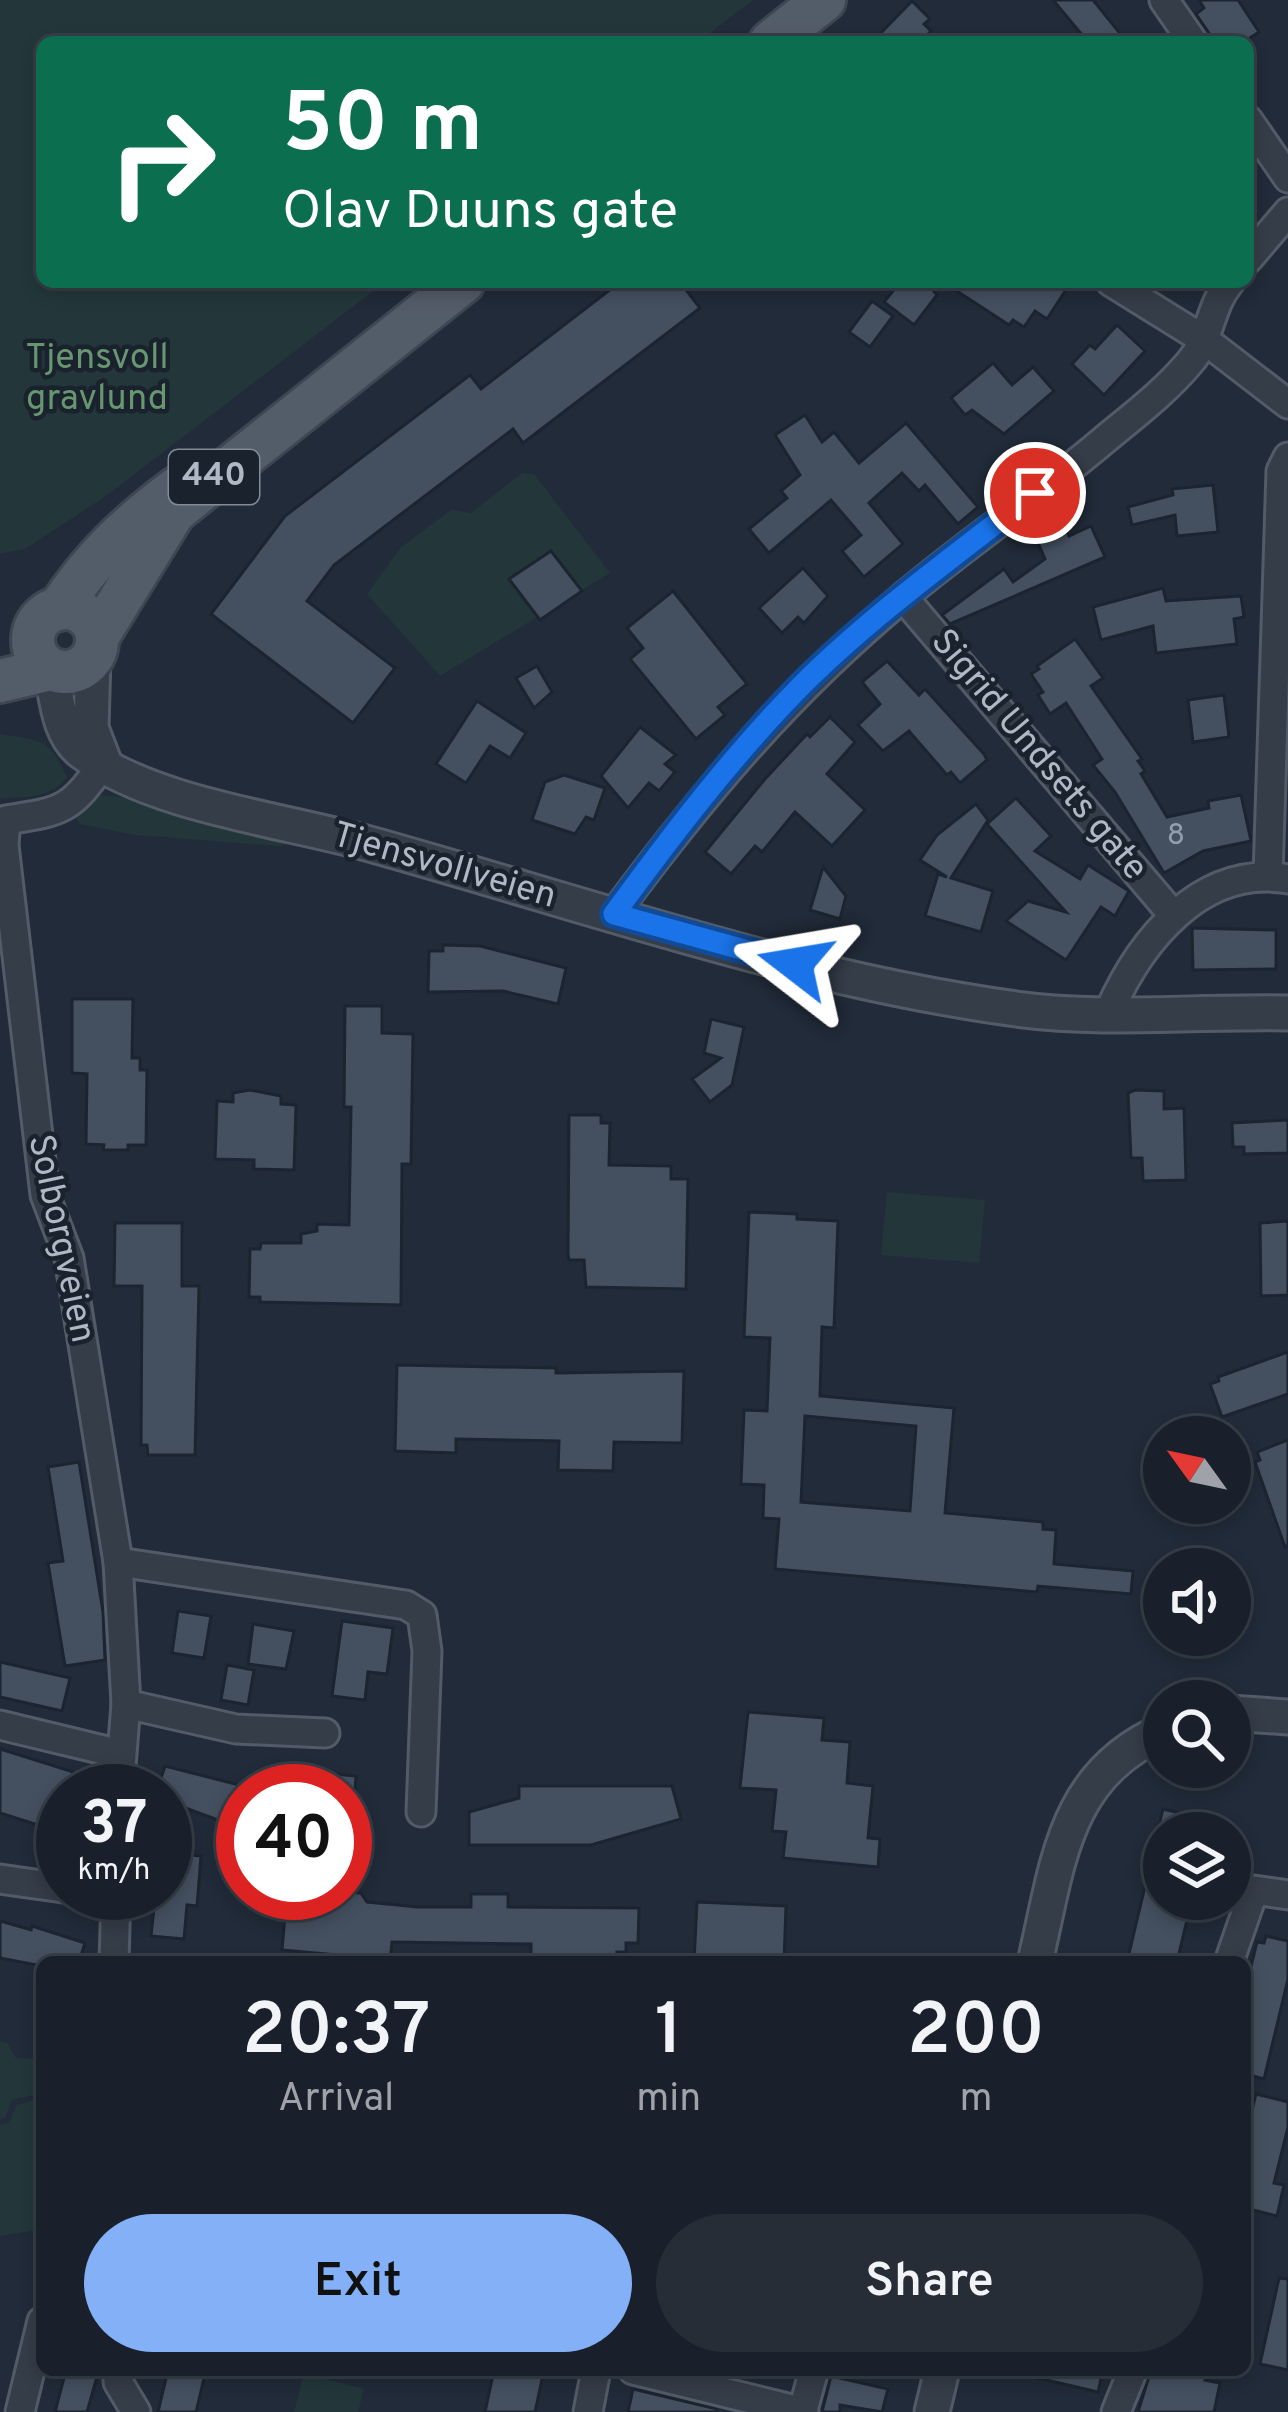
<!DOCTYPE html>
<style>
:root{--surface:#19202b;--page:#262d37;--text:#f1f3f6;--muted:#9fa3a9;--line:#373e47;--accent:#83b0f6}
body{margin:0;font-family:Overpass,sans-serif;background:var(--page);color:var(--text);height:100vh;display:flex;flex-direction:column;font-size:45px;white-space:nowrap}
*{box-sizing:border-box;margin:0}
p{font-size:39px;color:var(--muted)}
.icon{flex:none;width:66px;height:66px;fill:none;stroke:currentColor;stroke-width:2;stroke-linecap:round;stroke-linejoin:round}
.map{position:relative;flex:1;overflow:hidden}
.panel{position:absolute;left:36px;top:1956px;width:1215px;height:420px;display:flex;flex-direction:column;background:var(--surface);border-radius:18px;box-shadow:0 6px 18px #0003,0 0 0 3px var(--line)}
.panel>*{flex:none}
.guide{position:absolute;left:36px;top:36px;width:1218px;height:252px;border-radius:18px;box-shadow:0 6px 18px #0003,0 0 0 3px var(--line);background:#0b6e4f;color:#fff;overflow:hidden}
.needle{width:78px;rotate:303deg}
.buttons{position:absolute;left:1143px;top:1416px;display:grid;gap:24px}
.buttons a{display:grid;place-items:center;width:108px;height:108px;border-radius:50%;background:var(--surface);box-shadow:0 6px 18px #0003,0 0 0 3px var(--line);font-size:60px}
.speed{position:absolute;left:36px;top:1764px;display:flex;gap:24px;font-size:60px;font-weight:700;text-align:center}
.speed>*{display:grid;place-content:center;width:156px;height:156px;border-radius:50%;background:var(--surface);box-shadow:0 6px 18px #0003,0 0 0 3px var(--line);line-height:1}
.speed small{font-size:30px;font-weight:400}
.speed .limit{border:18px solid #d22;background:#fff;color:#111}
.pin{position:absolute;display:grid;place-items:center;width:102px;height:102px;color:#fff;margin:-51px;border:6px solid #fff;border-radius:50%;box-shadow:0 3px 12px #0007}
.me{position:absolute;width:132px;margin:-66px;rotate:284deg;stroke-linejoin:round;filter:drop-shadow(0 0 9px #0008)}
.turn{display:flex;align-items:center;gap:42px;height:252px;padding:0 48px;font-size:54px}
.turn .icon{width:156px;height:156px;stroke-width:2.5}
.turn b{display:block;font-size:84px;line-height:102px}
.eta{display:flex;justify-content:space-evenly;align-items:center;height:204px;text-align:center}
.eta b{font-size:72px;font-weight:600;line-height:84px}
.cta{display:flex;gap:24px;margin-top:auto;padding:24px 48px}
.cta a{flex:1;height:138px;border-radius:72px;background:var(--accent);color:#111;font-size:48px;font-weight:600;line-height:138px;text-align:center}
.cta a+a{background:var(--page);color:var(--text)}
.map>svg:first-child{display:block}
.green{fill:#23373a}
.building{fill:#445060;stroke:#1c2430;stroke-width:3;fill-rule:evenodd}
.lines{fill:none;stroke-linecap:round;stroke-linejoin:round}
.minor-casing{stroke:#525b67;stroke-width:33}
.tertiary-casing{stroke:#525b67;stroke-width:39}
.primary-casing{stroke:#3e4652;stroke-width:48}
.minor{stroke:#353d49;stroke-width:27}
.tertiary{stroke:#353d49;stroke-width:33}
.primary{stroke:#535c69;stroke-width:42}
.route-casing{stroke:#114b97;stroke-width:30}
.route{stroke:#1a73e8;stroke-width:21}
.labels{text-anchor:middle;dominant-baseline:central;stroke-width:9;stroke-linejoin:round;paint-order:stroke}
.number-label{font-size:30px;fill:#949eac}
.shield{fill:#1a222e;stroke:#828b98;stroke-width:3}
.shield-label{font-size:33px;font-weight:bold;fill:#afb8c5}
.park-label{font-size:36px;fill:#679671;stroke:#1a222e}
.street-label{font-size:36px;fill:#afb8c5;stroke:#1a222e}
</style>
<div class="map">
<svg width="1288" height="2412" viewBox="0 0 1288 2412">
<rect width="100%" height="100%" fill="#212b39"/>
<g class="green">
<polygon points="0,0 753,0 698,42 42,42 42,282 385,282 106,496 25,549 0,554"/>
<polygon points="522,473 534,474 610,573 440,676 367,594 400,548 451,510 471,513"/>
<path d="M 0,734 C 42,741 48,737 67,777 C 50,799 26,796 0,799 Z"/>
<polygon points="101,795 128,798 288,844 280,846 136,835 80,824 75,817"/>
<polygon points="887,1192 985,1200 979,1263 881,1255"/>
<polygon points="0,2041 7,2043 16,2058 42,2059 42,2093 12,2100 5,2118 0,2119"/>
<polygon points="42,2098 42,2229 0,2236 0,2125 9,2123 17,2105"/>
<polygon points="304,2373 364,2389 358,2412 294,2412"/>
</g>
<g class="building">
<polygon points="1053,0 1093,0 1127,42 1088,42"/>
<polygon points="1199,0 1238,0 1259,32 1244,42 1215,42 1196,14 1204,8"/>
<polygon points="912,1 930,19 924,24 931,31 920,42 872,42"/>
<polygon points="620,282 680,282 700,308 523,443 513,429 334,565 307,601 395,668 353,723 211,614 285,516 470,375 481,389"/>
<polygon points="900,282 926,282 937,295 914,325 884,302"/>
<polygon points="943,282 1071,282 1047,319 1035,311 1024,327 1013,320 1009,325"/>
<polygon points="872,301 893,316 870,347 849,332"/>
<polygon points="1117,325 1145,351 1104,395 1072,364 1090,345 1095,349"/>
<polygon points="993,363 1012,385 1033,367 1054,391 1004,434 972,410 965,415 951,398"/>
<polygon points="805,415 822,442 834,432 859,463 906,423 978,507 958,524 925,485 919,491 902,473 869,503 903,544 864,577 842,551 861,535 831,500 769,553 749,529 787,498 781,491 800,475 775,435"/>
<polygon points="1213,485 1218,532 1177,536 1175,515 1132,525 1128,507 1173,495 1172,489"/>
<polygon points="1054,504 1069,536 1091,526 1105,557 950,624 942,615 1004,569 1013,582 1045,559 1029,522"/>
<polygon points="551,551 582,591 540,620 509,579"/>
<polygon points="803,568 828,596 804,623 798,617 782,633 759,608"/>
<polygon points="1163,588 1166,601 1241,596 1244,617 1234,619 1237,644 1156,653 1153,626 1101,640 1093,607"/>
<polygon points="673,591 747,684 718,707 725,715 696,739 630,659 643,648 627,628"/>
<polygon points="1075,639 1103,678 1091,686 1142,759 1138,761 1145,771 1141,774 1167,817 1209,808 1208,801 1241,795 1251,841 1203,851 1164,873 1115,792 1093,765 1102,759 1066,703 1050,714 1038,695 1043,692 1031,674 1039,669 1037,666"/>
<polygon points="887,661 919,695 925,689 984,754 987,760 960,783 951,772 947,775 909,731 883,751 858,725 880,704 862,682"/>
<polygon points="537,666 552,692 534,708 516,678"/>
<polygon points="1224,695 1229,737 1193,742 1188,700"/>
<polygon points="477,701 526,733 510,758 490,746 466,783 436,764"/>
<polygon points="830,717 855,742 827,774 865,810 832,846 795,812 762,852 755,846 731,874 705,852 765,779 807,734 810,737"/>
<polygon points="640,727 676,755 665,764 675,772 659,791 649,783 628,808 601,776"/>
<polygon points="564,775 605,788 594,820 586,817 575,834 532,820 545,782"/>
<polygon points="1016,798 1051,836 1035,851 1080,879 1088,865 1129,891 1115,916 1101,907 1066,960 1006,921 1028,901 1066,912 987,824"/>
<polygon points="976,804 988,820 951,878 993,891 981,932 925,916 938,874 947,877 920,860 937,835"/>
<polygon points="823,867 846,896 840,919 810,910"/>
<polygon points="1192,928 1276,930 1276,969 1193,970"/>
<polygon points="443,945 480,946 566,968 558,1004 503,991 428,992 429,951 443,951"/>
<polygon points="72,999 133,999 132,1058 140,1058 140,1070 147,1070 146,1145 128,1145 128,1150 103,1150 104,1145 86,1144 87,1074 72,1073"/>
<polygon points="345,1006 382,1006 382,1033 413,1034 411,1164 402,1164 401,1305 260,1302 260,1297 249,1297 250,1249 260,1249 261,1243 301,1243 301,1234 317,1231 317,1224 349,1225 351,1107 344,1107"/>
<polygon points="711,1019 744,1027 732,1085 710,1102 692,1079 721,1058 704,1053"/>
<polygon points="250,1090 281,1096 281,1104 296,1105 294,1170 254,1169 254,1160 215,1159 217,1101 233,1102 233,1093"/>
<polygon points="1135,1090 1164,1091 1164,1109 1184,1108 1186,1180 1143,1181 1142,1158 1131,1158 1128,1093"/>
<polygon points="569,1115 601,1115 601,1123 610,1123 609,1165 671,1166 671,1179 688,1179 686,1289 586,1287 584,1260 569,1260 568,1254"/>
<polygon points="1288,1120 1288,1153 1244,1154 1244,1147 1233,1147 1232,1123"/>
<path d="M 749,1212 L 797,1214 L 797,1219 L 838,1221 L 834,1328 L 822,1327 L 820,1396 L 954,1408 L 945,1513 L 1043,1522 L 1043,1529 L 1056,1530 L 1054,1564 L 1133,1571 L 1131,1594 L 1038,1586 L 1037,1592 L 775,1569 L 779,1519 L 763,1518 L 764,1485 L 741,1484 L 744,1410 L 767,1411 L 770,1338 L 744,1337 ZM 805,1416 L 916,1426 L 910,1511 L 801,1502 Z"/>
<polygon points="1288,1221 1288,1295 1261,1296 1260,1223"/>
<polygon points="115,1223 182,1223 182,1286 199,1286 195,1455 148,1455 147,1445 141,1445 142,1286 114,1286"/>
<polygon points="1288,1352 1288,1394 1222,1417 1210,1384 1219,1381 1218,1377"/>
<polygon points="397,1365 556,1368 556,1373 684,1371 682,1443 614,1442 613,1471 558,1470 559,1441 456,1439 456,1453 395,1451"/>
<polygon points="1288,1440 1288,1546 1285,1547 1255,1462 1260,1460 1257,1452"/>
<polygon points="79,1462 103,1612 105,1660 65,1666 48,1563 63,1561 48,1467"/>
<polygon points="178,1611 211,1616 204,1658 172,1653"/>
<polygon points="342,1621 393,1628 387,1674 368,1672 365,1700 332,1696"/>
<polygon points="253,1624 294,1631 286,1669 248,1664"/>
<polygon points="0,1662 70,1678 62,1711 0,1697"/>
<polygon points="227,1665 254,1670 248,1705 221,1700"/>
<polygon points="748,1712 824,1718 822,1740 850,1742 847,1783 873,1786 868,1838 880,1839 878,1867 783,1858 786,1832 772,1831 776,1790 740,1788"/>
<polygon points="0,1749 102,1781 101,1791 63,1791 63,1833 0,1813"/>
<polygon points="165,1766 243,1786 243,1823 220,1814 218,1820 188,1809 186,1815 165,1809 165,1791 157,1791"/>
<polygon points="293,1770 356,1776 355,1791 291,1791"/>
<polygon points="519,1786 672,1786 681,1819 591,1845 469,1845 469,1812 519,1798"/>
<polygon points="1163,1809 1229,1825 1228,1833 1157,1833"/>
<polygon points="1156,1840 1164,1841 1164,1899 1192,1899 1177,1962 1127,1962"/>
<polygon points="170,1853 201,1856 197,1906 187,1905 184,1939 151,1936 155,1898 166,1900"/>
<polygon points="287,1893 361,1893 367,1902 418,1907 471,1907 471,1894 508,1894 508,1907 639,1908 638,1943 626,1943 626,1952 617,1952 618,1962 531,1962 531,1944 392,1942 390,1962 349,1962 350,1956 282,1950"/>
<polygon points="697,1902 786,1906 784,1962 694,1962"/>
<polygon points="0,1921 31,1930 32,1926 85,1943 79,1962 42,1962 42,1966 0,1958"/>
<polygon points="1266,1936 1288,1941 1288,1979 1264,2079 1245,2074 1245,1991 1257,1942 1264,1943"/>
<polygon points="1256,2094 1288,2102 1288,2127 1274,2183 1284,2185 1277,2216 1245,2208 1245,2138"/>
<polygon points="1279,2278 1288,2279 1288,2370 1260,2364"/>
<polygon points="66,2370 99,2370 87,2412 55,2412"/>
<polygon points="168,2370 206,2370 196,2412 158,2412"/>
<polygon points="494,2370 544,2370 535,2412 485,2412"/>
<polygon points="1039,2370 1103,2370 1098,2392 1038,2378"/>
<polygon points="1151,2370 1208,2370 1205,2380 1220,2383 1214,2412 1138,2412"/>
<polygon points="831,2376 888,2389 882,2412 840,2405 840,2412 822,2412"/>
<polygon points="633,2389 717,2409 717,2412 628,2412"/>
</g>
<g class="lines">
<defs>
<g id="minor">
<polyline points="1164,0 1193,42"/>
<polyline points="1248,120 1288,178"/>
<polyline points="1248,259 1288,212"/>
<polyline points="1111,282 1206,341 1288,404"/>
<polyline points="903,597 1174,916"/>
<path d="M 104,762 C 70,811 63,811 6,820 L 4,845 L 45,1195 L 69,1258 L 118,1562 L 126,1704 L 119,1791"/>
<polyline points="1268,875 1281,471 1288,457"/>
<path d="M 614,914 C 702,795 788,693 902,598 C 967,543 1038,496 1103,441 C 1133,416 1165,392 1190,362 C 1211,338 1209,307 1230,282"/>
<path d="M 1109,1012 C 1140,941 1201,864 1288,879"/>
<polyline points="118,1562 406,1605 422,1615 427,1651 421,1812"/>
<polyline points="126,1704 236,1729 325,1733"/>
<polyline points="0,1725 120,1754"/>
<polyline points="0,1879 63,1888"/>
<polyline points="114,1962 116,1893"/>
<polyline points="1229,1962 1254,1890 1288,1895"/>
<polyline points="118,2370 118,2382 136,2412"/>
<polyline points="633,2370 804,2412"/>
<polyline points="803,2410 814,2370"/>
<polyline points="20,2412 42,2321"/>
<polyline points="588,2412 596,2370"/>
<polyline points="1116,2412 1133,2370"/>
</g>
<g id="tertiary">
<polyline points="93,658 91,728 104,762"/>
<path d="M 51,670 C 57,697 58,734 82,752 C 154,805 279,819 366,843 C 579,902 795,979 1016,1009 C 1105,1021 1198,1011 1288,1013"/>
<polyline points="1230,1713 1288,1717"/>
<path d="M 1035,1962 C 1058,1866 1062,1775 1164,1731"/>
<polyline points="932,2412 942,2370"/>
</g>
<g id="primary">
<polyline points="771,42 824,0"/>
<circle cx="65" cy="640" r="32"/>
<path d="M 59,609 C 92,558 129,524 177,488"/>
<polyline points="98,636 174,512 463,282"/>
<polyline points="0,681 50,669"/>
</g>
</defs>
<use href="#minor" class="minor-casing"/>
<use href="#tertiary" class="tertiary-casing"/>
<use href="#primary" class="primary-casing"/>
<use href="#minor" class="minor"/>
<use href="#tertiary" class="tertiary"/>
<use href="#primary" class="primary"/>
</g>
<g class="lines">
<defs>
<path id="route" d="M 795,964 L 614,914 C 672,835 732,756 801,686 C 872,615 956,555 1035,493"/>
</defs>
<use href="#route" class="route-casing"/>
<use href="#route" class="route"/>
</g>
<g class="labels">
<g class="number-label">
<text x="1176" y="836">8</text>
</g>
<rect class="shield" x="169" y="450" width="90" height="54" rx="9"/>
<g class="shield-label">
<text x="214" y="477">440</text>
</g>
<g class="park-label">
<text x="97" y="359">Tjensvoll<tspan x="97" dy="41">gravlund</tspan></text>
</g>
<g class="street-label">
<text transform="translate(1038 756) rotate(50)">Sigrid Undsets gate</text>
<text transform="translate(444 867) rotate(16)">Tjensvollveien</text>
<text transform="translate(60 1239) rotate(78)">Solborgveien</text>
</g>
</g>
</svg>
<div class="buttons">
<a><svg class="needle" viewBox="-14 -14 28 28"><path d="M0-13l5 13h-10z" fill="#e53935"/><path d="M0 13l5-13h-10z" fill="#9fa3a9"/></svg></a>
<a><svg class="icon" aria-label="sound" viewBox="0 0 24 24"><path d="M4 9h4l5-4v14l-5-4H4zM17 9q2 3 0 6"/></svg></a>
<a><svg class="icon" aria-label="search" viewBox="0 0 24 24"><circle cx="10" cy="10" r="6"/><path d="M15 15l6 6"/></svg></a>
<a><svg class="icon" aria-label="layers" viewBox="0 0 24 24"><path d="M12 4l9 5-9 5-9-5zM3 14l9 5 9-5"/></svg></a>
</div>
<div class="speed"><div>37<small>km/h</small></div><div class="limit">40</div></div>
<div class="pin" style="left:1035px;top:493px;background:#d93025"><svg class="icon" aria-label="arrive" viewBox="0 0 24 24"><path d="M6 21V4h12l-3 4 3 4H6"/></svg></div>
<svg class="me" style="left:795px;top:964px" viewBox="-20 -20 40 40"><path d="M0-17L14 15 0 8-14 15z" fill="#1a73e8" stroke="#fff" stroke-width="4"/></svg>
<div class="guide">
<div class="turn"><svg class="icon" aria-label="right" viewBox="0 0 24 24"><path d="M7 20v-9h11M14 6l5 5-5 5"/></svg><div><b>50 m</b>Olav Duuns gate</div></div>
</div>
<section class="panel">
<div class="eta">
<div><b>20:37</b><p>Arrival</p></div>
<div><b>1</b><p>min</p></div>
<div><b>200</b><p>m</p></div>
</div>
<div class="cta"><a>Exit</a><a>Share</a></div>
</section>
</div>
